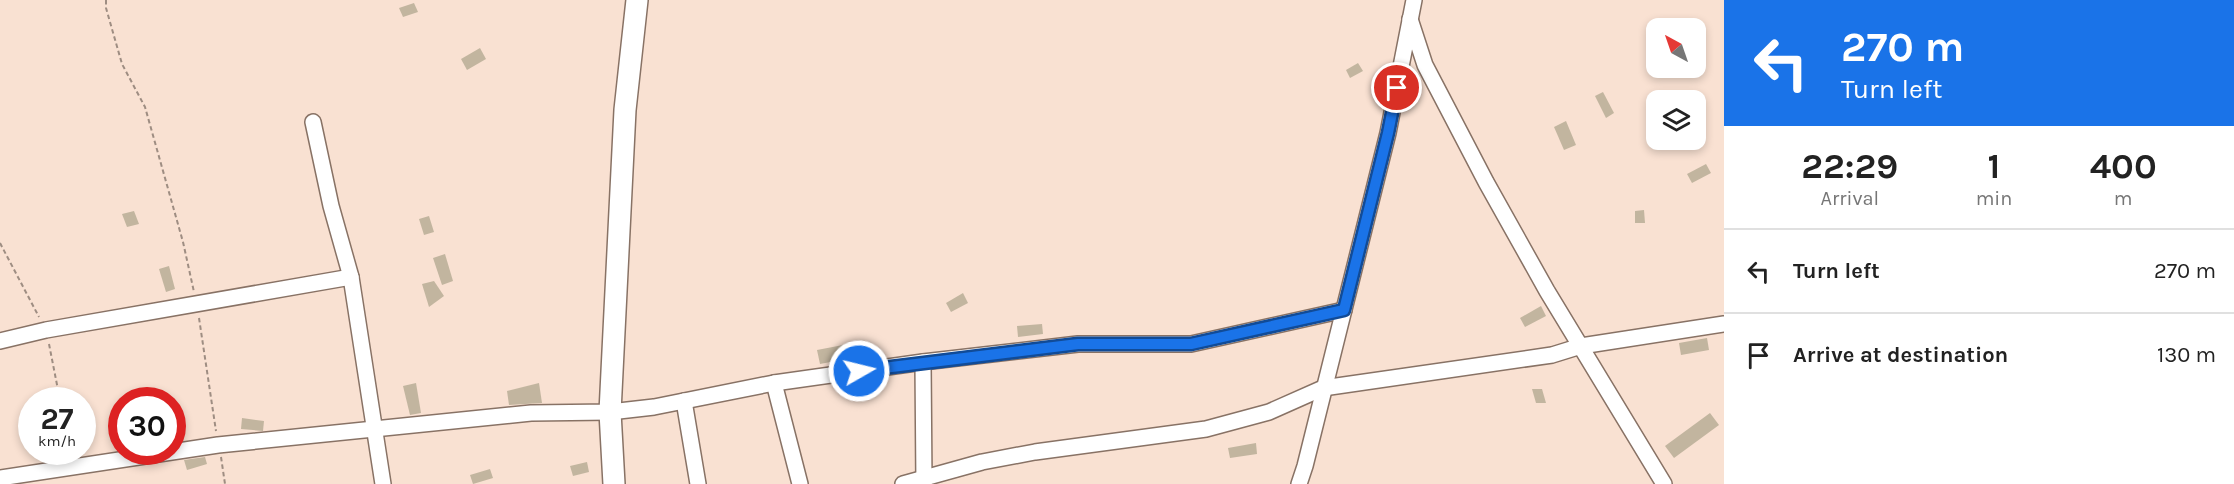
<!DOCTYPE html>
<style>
:root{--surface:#fff;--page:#f6f6f6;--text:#222;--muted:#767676;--line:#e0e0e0}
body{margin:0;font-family:Karla,sans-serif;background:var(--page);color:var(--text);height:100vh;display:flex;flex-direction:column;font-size:22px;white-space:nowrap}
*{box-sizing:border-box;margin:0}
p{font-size:20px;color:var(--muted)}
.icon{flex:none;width:33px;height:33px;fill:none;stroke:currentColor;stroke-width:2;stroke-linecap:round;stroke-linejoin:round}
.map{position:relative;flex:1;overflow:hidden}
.panel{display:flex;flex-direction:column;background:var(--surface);width:510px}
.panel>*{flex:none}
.guide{background:#1a73e8;color:#fff;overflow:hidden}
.needle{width:39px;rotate:320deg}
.fabs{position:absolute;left:1646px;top:18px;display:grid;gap:12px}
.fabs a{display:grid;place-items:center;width:60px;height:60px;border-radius:12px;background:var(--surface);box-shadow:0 3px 9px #0003;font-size:30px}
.speed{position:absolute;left:18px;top:387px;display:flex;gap:12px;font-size:30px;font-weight:700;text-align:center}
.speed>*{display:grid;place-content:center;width:78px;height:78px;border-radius:50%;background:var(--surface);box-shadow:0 3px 9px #0003;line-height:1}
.speed small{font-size:15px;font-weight:400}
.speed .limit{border:9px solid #d22;background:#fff;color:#111}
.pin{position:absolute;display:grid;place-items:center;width:51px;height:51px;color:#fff;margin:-26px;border:3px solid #fff;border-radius:50%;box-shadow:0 2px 6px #0007}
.me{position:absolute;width:66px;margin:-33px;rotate:82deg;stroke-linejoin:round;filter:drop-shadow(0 0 4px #0008)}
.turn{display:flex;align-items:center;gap:21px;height:126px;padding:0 18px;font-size:27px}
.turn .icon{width:78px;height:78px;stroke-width:2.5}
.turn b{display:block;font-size:42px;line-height:51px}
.eta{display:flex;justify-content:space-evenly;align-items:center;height:102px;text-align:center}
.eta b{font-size:36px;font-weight:700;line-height:42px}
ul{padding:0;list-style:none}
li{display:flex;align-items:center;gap:18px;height:84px;padding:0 18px;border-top:2px solid var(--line)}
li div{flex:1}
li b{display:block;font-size:22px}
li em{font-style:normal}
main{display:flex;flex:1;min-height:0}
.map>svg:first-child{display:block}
.building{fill:#c2b59f}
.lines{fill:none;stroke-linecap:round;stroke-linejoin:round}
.street-casing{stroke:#887265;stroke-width:18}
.secondary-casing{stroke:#887265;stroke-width:24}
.path{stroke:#9e8d82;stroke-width:2;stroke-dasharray:4.5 3;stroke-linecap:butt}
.street{stroke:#fff;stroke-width:15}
.secondary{stroke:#fff;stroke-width:21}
.route-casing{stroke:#114b97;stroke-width:15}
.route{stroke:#1a73e8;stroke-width:10}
</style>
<main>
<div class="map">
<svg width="1724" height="484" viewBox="0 0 1724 484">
<rect width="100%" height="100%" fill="#f9e1d2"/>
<g class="building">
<polygon points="414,3 418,12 403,17 399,8"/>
<polygon points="480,48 486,59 467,70 461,59"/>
<polygon points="1358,63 1363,71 1350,78 1346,70"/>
<polygon points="1603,92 1614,113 1606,118 1595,96"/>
<polygon points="1566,121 1576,145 1564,150 1554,127"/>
<polygon points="1706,164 1711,173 1692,183 1687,174"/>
<polygon points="1644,210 1645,223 1635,223 1635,211"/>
<polygon points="134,211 139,224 127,227 122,214"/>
<polygon points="429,216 434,232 424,235 419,219"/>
<polygon points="445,254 453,281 442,285 433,258"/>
<polygon points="169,266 175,289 166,292 159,269"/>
<polygon points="434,281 444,296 429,307 422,284"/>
<polygon points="963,293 968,303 951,312 946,303"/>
<polygon points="1541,306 1546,316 1525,327 1520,318"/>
<polygon points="1042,324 1043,334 1018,337 1017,326"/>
<polygon points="1707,338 1709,350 1681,355 1679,343"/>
<polygon points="843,345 846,359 820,364 817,350"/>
<polygon points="416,383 421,413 410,415 403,386"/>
<polygon points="539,383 542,403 509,405 507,391"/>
<polygon points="1532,389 1542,389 1546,403 1536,403"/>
<polygon points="1710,413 1719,425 1674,458 1665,446"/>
<polygon points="242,418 264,421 263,431 241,429"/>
<polygon points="1256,443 1257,454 1230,458 1228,448"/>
<polygon points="205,457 207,464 187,470 184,460"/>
<polygon points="587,462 589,472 573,476 570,466"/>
<polygon points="490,469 493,478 473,484 470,475"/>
</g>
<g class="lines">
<defs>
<g id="street">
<polyline points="1410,19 1425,65 1486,182 1547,291 1664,484"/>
<polyline points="313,122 331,206 351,277 383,484"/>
<polyline points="0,341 46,330 351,277"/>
<polyline points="923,362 924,484"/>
<polyline points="774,383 800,484"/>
<polyline points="684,401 698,484"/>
<polyline points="0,478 218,445 531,413 610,412 654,407 774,383 923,362 1078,344 1191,344 1344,310"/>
<polyline points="903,484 982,462 1035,452 1206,429 1269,412 1323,388 1552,355 1581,346 1724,324"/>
<polyline points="1299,484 1305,466 1388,133 1414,0"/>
</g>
<polyline id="secondary" points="614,484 610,412 625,110 637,0"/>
</defs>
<use href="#street" class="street-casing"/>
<use href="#secondary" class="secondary-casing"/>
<g class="path">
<polyline points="106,0 106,8 122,64 145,107 183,242 194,292"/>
<polyline points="0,243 39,317"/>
<polyline points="199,318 216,431"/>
<polyline points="49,344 60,400"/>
<polyline points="221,457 225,484"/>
</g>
<use href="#street" class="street"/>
<use href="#secondary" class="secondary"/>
</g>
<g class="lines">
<defs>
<polyline id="route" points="859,371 1078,344 1191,344 1344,310 1388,133 1397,88"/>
</defs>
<use href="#route" class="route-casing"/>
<use href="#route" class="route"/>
</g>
</svg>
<div class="fabs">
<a><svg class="needle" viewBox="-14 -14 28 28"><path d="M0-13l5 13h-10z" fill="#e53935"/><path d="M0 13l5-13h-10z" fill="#767676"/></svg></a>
<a><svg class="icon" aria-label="layers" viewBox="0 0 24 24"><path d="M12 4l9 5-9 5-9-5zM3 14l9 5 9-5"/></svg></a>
</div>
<div class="speed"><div>27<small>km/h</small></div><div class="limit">30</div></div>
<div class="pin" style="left:1397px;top:88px;background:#d93025"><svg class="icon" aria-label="arrive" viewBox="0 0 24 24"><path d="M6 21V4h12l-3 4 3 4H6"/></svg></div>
<svg class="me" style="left:859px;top:371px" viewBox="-20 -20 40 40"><circle r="17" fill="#1a73e8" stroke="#fff" stroke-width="3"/><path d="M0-11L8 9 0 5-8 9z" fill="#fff"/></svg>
</div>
<section class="panel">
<div class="guide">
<div class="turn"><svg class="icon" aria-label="left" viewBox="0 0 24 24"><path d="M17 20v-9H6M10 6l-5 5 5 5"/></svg><div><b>270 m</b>Turn left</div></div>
</div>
<div class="eta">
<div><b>22:29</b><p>Arrival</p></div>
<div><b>1</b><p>min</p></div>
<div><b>400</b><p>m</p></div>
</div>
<ul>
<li><svg class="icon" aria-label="left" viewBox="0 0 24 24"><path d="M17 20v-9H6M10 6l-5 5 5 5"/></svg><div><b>Turn left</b></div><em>270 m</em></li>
<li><svg class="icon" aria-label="arrive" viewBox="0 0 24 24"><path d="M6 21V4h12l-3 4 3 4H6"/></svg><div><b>Arrive at destination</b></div><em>130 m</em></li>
</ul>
</section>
</main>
